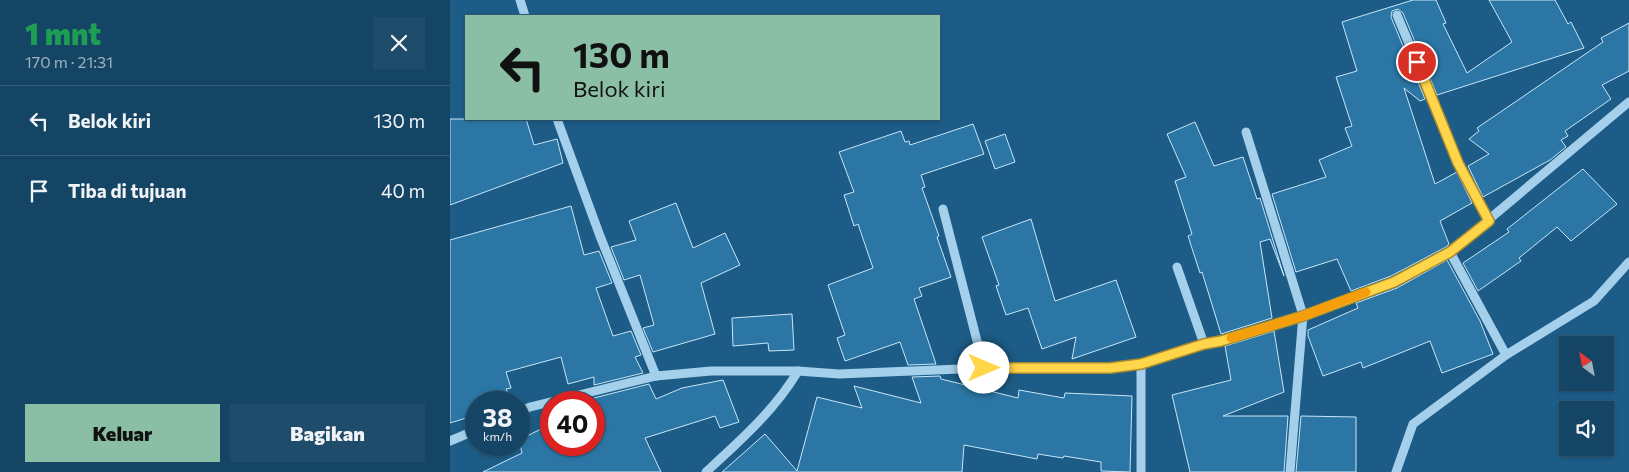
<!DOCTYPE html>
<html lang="id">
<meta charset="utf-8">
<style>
:root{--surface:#154564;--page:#1e4c6a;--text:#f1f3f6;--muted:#9db1bf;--line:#345d78;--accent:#8abfa5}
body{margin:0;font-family:Commissioner,sans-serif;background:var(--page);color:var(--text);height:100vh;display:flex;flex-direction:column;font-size:19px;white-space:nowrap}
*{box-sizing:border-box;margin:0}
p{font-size:16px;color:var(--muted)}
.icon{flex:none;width:28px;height:28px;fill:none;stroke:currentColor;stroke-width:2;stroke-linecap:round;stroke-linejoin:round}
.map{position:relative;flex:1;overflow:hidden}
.side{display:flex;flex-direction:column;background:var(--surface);width:450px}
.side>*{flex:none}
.top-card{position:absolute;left:15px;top:15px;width:475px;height:105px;border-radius:0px;box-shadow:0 1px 4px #0004,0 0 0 1px var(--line);background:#8abfa5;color:#111;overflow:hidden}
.needle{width:32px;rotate:328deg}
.controls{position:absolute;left:1109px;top:336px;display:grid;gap:10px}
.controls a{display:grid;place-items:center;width:55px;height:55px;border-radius:0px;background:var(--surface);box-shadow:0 1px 4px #0004,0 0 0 1px var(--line);font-size:25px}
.speed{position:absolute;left:15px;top:391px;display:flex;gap:10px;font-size:25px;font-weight:700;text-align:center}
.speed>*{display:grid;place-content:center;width:65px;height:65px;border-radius:50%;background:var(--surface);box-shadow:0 1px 4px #0004,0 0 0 1px var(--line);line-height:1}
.speed small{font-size:12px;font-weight:400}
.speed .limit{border:8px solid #d22;background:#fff;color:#111}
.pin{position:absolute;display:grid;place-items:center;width:42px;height:42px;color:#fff;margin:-21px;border:2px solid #fff;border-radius:50%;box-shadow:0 1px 5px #0007}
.me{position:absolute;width:55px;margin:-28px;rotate:90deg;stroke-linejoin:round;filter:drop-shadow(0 0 4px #0008)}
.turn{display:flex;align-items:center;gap:18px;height:105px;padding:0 25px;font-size:22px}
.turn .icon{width:65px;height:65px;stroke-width:2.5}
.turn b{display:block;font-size:35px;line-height:42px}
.round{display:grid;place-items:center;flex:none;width:52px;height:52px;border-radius:0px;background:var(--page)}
.headline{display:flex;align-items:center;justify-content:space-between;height:85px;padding:0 25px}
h1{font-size:30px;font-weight:800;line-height:38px;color:#1e9e55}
.primary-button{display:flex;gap:10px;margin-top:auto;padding:10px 25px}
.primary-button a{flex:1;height:58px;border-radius:0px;background:var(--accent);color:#111;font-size:20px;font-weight:800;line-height:58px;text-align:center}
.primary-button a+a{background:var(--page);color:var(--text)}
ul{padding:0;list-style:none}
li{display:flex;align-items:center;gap:15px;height:70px;padding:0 25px;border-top:1px solid var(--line)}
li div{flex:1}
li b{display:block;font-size:19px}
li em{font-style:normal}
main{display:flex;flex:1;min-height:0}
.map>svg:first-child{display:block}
.building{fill:#2b76a4;stroke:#c9e6f8}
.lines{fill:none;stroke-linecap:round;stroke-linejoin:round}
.minor{stroke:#a4d0eb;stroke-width:9}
.route-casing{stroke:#a68a30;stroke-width:12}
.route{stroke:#ffd54a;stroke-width:9}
.slow{stroke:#f59e0b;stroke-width:9}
</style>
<main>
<section class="side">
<div class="headline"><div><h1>1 mnt</h1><p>170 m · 21:31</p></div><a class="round"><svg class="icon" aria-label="close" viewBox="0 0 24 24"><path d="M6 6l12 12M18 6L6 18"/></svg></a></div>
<ul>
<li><svg class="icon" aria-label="left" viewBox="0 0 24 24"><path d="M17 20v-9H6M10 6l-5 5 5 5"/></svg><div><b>Belok kiri</b></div><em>130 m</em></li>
<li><svg class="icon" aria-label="arrive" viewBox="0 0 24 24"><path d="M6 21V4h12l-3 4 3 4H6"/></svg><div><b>Tiba di tujuan</b></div><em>40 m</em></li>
</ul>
<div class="primary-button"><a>Keluar</a><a>Bagikan</a></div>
</section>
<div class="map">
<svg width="1179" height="472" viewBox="0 0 1179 472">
<rect width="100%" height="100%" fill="#1c5c86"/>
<g class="building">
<polygon points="963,0 986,0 996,23 993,24 1017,73 1062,42 1039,0 1105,0 1118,24 1121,22 1134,48 987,95 953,13 948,9 942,11 941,17 975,99 970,101 954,88 985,184 1007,172 1022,203 990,221 999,244 996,247 941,276 901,291 887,259 846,272 822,194 876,177 869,160 902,146 895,128 902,126 886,77 907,71 892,22"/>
<polygon points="1179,23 1179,71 1152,85 1161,99 1115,131 1118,136 1111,140 1116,147 1100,160 1033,197 1018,166 1039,154 1019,139 1029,131 1027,128 1153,42 1151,38"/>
<polygon points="0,119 76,119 84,145 107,139 113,163 0,205"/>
<polygon points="745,122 764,166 793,157 807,199 810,198 834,276 820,239 810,242 822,318 771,334 752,272 750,273 738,236 742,234 725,181 736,177 717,134"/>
<polygon points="523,124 534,154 471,175 475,187 472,188 489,236 487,237 501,277 469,288 472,296 464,299 486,364 458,365 450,342 395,361 387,338 395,335 378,285 423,268 408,224 404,226 394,195 404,192 389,152 451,131 455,142 459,141 460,145"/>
<polygon points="555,134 565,162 545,169 535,141"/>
<polygon points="1133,169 1167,204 1121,241 1107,227 1069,258 1071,261 1028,291 1013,263 1059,232 1057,229"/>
<polygon points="226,203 243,248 275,233 290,265 251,283 265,334 203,352 193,328 204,325 190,275 174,280 161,247 186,240 179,221"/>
<polygon points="121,206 134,255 149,251 162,283 146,288 163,336 181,331 191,355 185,357 193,373 144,385 144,377 118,384 111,357 56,372 61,388 56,389 62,402 26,402 26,415 0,423 0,240"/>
<polygon points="581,219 605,301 666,280 686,337 622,359 626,337 592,349 578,308 556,315 546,286 549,285 532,237"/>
<polygon points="997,260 1030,321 1043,354 992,373 980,341 913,368 911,362 873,376 858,336 858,330 908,308 906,303 947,288"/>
<polygon points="342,314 344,350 319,351 318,343 283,346 282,318"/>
<polygon points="824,331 834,392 773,416 838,416 834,472 740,472 722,395 781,380 775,346"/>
<polygon points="490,376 491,379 568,398 569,390 614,398 615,393 682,396 680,472 651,471 651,462 614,456 613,458 588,454 587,459 514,445 512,472 272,472 315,434 347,471 367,397 412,408 404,386 471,403 462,377"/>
<polygon points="273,380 289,422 270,428 265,416 195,438 211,472 33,472 72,453 69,440 101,424 101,445 144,445 144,398 199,384 206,399 232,388"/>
<polygon points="851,416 906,417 906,472 846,472"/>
</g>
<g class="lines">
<g class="minor">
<polyline points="70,0 75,16"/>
<polyline points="947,15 1009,163 1039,221"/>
<polyline points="107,119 150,236 206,376"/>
<polyline points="796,132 853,315 840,472"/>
<polyline points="493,209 534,368"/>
<polyline points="727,267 754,344"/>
<polyline points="1056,355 1144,301 1179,262"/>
<polyline points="69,412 80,407 206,376 261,371 348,371 389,374 534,368 660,368 691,364 754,344 771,341 853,315 944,282 1000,252 1179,102"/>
<polyline points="0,441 26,430"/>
<path d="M 256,472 C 290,441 325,410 348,371"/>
<polyline points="691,472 691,364"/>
<polyline points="946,472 963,424 1056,355 1000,252"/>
</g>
</g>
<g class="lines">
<defs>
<polyline id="route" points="534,368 660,368 691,364 754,344 771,341 853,316 944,282 1000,252 1039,221 1008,163 967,62"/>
</defs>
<use href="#route" class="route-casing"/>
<use href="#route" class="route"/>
<polyline class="slow" points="781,338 853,316 916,292"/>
</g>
</svg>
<div class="controls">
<a><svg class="needle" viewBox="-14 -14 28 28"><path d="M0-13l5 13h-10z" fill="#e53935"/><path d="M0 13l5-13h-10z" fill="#9db1bf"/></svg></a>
<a><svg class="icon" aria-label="sound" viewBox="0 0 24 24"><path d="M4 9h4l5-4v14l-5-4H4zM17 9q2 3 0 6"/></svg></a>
</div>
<div class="speed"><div>38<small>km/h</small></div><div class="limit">40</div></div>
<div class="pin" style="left:967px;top:62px;background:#d93025"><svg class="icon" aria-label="arrive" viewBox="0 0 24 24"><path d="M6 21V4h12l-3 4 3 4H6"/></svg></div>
<svg class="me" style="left:534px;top:368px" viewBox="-20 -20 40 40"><circle r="19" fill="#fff"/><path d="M0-13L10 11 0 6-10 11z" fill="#ffd54a"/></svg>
<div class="top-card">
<div class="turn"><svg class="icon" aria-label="left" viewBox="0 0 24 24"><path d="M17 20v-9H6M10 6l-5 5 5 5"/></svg><div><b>130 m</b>Belok kiri</div></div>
</div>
</div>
</main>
